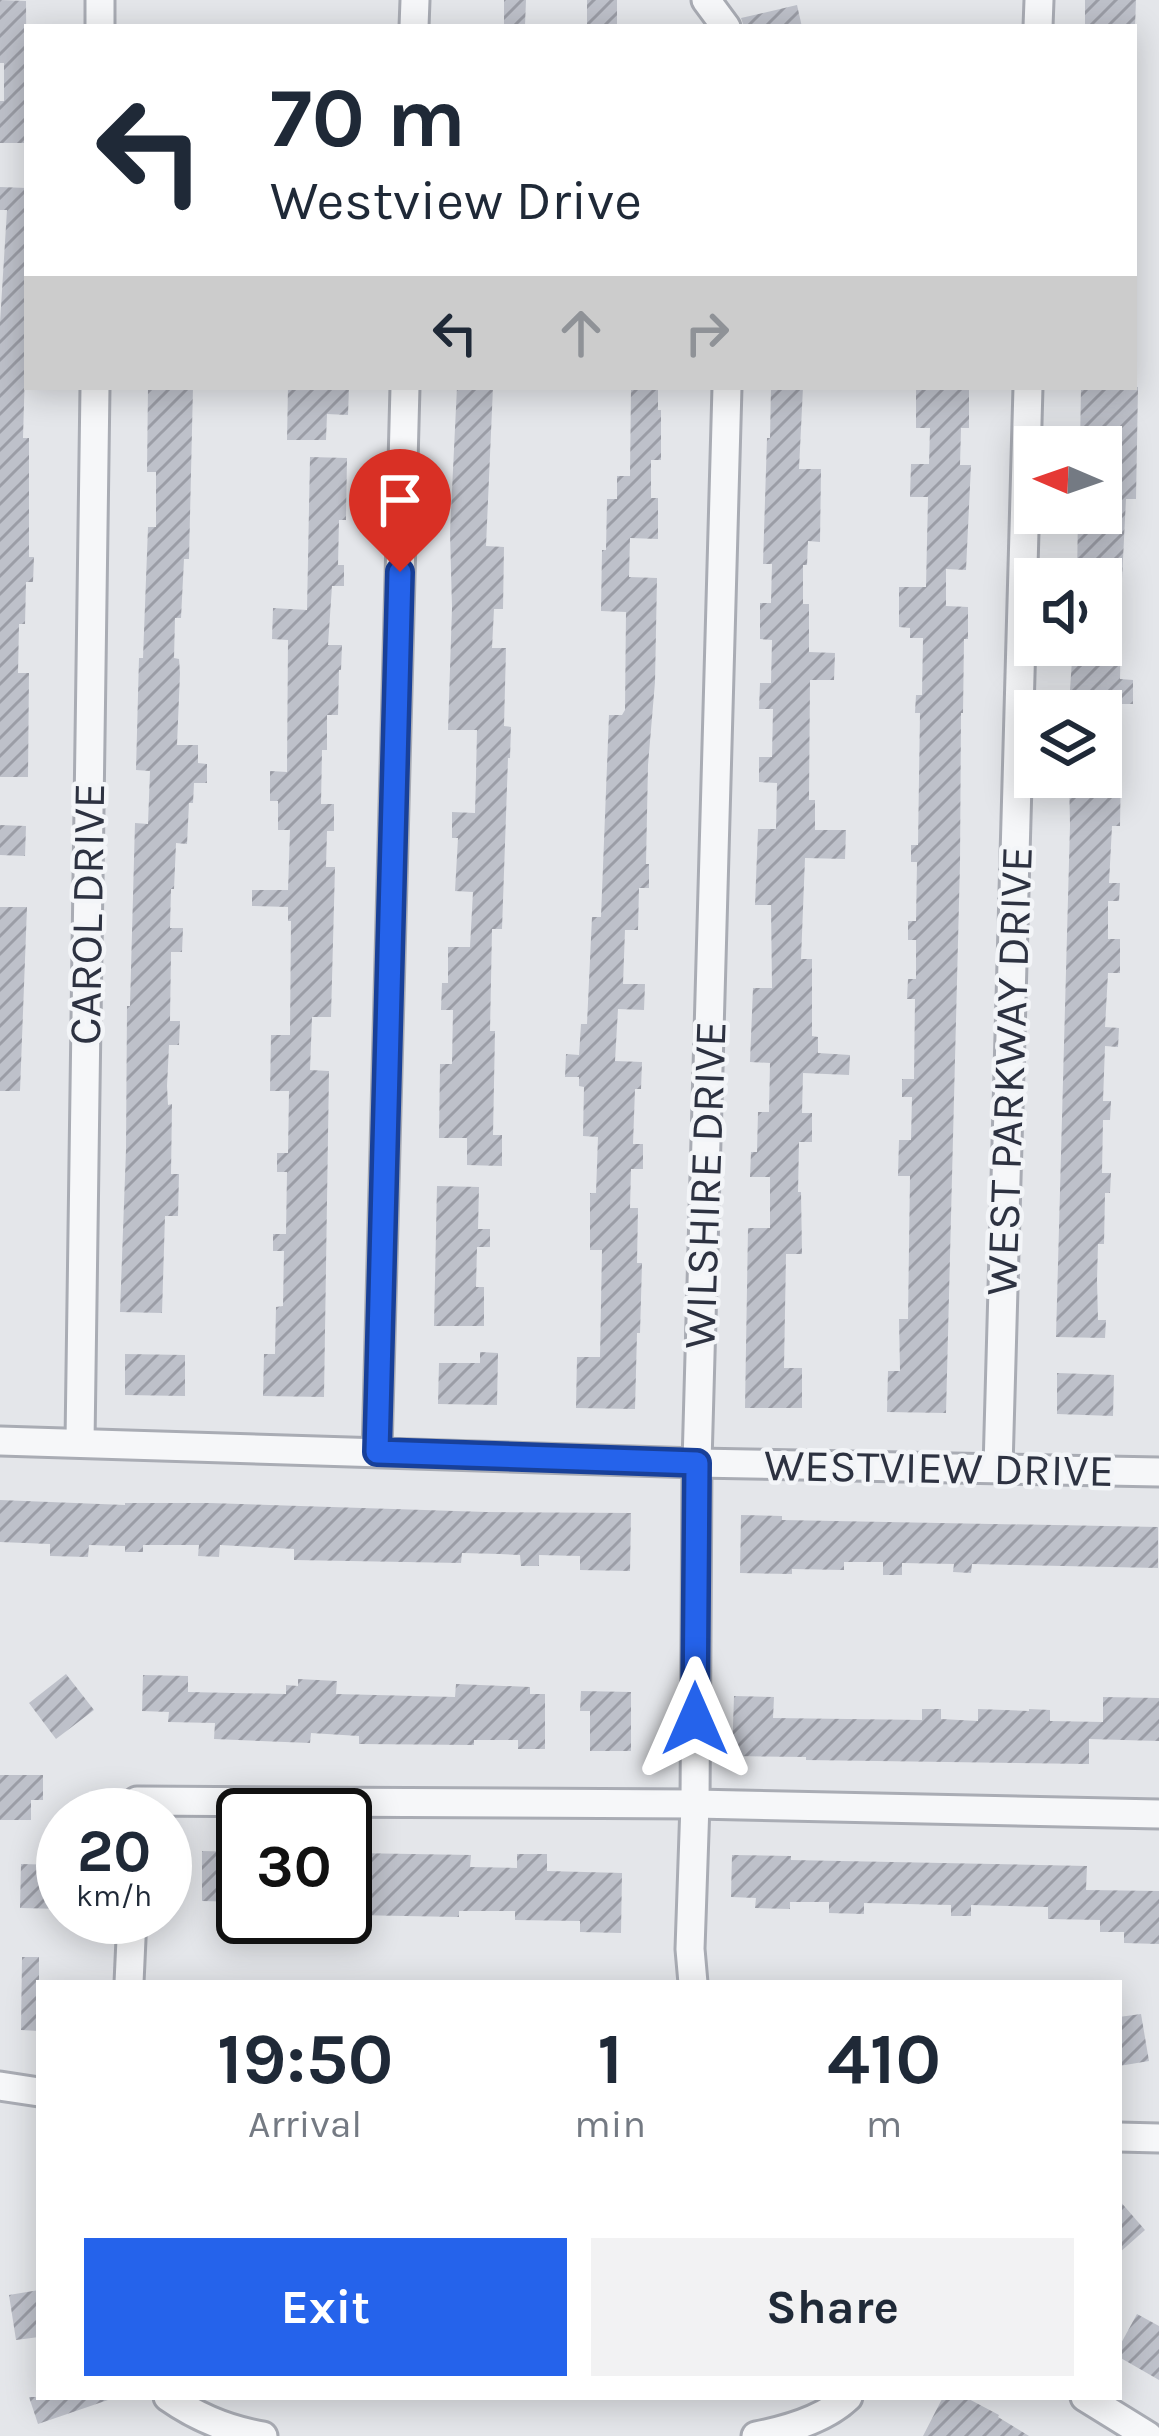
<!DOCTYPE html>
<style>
:root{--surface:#fff;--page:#f2f2f3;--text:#1f2937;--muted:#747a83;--accent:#2563eb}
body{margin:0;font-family:Karla,sans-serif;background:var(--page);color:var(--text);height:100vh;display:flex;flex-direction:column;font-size:45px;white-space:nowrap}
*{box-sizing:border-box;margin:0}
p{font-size:39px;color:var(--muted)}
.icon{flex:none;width:66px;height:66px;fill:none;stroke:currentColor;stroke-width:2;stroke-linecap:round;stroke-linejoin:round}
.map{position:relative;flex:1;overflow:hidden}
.side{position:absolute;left:36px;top:1980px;width:1086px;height:420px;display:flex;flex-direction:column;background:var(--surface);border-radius:0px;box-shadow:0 6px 30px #0003}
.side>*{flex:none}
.top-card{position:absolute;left:24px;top:24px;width:1113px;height:366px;border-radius:0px;box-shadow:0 6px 30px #0003;background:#fff;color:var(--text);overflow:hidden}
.needle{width:78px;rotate:272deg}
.tools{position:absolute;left:1014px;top:426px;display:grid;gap:24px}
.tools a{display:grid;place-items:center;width:108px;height:108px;border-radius:0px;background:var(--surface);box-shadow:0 6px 30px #0003;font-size:60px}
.speed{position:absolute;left:36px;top:1788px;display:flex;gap:24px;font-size:60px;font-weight:700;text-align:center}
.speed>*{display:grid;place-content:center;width:156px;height:156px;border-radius:50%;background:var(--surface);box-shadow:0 6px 30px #0003;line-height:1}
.speed small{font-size:30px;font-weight:400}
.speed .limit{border:6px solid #111;border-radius:18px;background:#fff;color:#111}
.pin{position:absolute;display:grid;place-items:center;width:102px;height:102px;color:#fff;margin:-123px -51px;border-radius:50% 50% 50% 0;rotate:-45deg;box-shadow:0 0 12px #0007}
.pin .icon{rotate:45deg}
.me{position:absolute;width:132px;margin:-66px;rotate:0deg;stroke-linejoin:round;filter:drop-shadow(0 0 9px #0008)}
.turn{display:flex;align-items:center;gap:42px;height:252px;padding:0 48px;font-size:54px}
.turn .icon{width:156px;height:156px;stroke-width:2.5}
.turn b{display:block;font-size:84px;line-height:102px}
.lanes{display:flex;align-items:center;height:114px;padding:0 48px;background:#0003;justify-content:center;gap:60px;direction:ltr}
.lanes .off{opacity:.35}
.eta{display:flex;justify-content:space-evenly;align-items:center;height:204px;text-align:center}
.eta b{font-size:72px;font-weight:700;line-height:84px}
.primary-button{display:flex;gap:24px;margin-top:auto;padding:24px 48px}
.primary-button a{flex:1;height:138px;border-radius:0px;background:var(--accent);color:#fff;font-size:48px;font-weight:700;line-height:138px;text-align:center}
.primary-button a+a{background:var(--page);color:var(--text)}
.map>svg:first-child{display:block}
.building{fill:url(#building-hatch)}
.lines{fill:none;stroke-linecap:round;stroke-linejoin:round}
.street-casing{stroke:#a9acb4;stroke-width:33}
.street{stroke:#f6f7f9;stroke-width:27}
.route-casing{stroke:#184099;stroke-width:30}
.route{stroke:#2563eb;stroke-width:21}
.labels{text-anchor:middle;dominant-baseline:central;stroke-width:9;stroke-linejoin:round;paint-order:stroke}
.street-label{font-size:45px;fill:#2d3241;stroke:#f3f5f8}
</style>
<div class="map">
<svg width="1159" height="2436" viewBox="0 0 1159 2436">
<defs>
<pattern id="building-hatch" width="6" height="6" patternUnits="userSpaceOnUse" patternTransform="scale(3)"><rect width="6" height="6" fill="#bec1ca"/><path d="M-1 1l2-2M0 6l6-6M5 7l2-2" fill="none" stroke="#9b9da6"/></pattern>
</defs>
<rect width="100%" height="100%" fill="#e4e6ea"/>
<g class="building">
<polygon points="0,0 26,1 27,143 0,143 0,101 4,101 4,63 0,63"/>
<polygon points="504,0 526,0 525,25 504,24"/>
<rect x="587" y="0" width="30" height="27"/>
<polygon points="1085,0 1136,0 1135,27 1085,27"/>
<polygon points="797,5 802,27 744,27 741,18"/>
<polygon points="0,187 27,188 27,369 25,369 23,438 29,438 29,557 34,557 33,582 26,582 25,624 19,624 18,673 29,673 28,777 0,777 0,323 7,210 0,210"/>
<polygon points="148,387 193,387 189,559 184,559 181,618 175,618 174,658 179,659 180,673 177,745 198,745 198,763 207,764 207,783 194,783 193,803 189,803 187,844 176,843 174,889 171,889 170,928 183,928 182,952 171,952 170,1021 180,1021 179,1045 169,1045 167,1086 168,1105 172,1104 171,1174 179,1174 178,1216 165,1216 162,1313 120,1312 126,1150 127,1006 130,1006 135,823 148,824 150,771 136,770 139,658 143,658 148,527 156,527 156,472 147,472"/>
<polygon points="288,387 349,387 348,415 327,414 326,440 287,440"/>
<polygon points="457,387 493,387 486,546 504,547 503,609 494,609 492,648 506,648 504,726 511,727 510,758 508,758 502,929 492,929 490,1031 495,1031 493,1135 502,1135 502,1166 467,1165 467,1138 439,1138 440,1064 452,1064 453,1010 441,1010 442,983 448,983 448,947 470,947 473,892 455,891 458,838 452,838 452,812 475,813 476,775 477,730 448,730 452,608 450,532"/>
<polygon points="631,387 658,387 658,410 661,410 661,460 651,460 651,498 658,498 658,539 630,538 629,577 657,578 655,682 648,765 646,864 649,864 649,888 639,888 638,930 625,930 623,984 645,984 644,1010 618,1009 615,1061 642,1062 641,1089 635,1089 633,1144 643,1144 643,1169 631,1169 630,1208 638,1208 637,1263 642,1263 640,1333 637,1333 635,1409 576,1408 577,1357 600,1357 602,1250 590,1250 590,1193 596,1193 598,1137 583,1136 584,1087 579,1086 579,1077 565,1077 566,1054 579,1055 581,1024 587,1024 592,917 601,917 609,715 622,715 625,710 626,612 601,611 602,550 606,550 607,499 617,499 617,476 630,476"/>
<polygon points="771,387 803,387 799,469 821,469 820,542 808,541 807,565 803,565 803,604 809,604 809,652 835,653 834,680 810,680 809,800 815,800 815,830 846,830 845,859 805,858 801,959 812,959 812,1036 818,1037 818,1053 850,1055 849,1075 803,1073 802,1113 812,1113 812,1142 799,1142 798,1192 801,1192 802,1254 786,1254 784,1368 802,1368 802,1408 745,1408 748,1228 770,1228 770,1177 750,1177 751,1152 757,1152 758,1112 769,1112 770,1063 750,1062 753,988 772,988 771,905 755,905 758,829 776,829 777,783 759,782 759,757 772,757 773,709 759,709 760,683 771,683 772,640 760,639 760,603 771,603 772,564 763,564 767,438 770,438"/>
<polygon points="929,387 969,387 969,428 961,428 960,465 971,465 966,570 946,569 946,606 968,607 968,639 964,639 963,713 961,713 960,863 946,1413 887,1412 888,1371 900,1371 899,1319 908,1319 910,1176 898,1176 899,1140 911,1140 912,1097 902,1097 902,1079 914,1079 915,999 907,999 908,979 916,979 916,940 908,940 908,921 916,921 917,862 911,862 911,845 918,845 920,713 915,713 916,695 922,695 923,638 910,638 910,628 899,627 899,587 926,587 928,497 910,497 911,464 929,464 930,428 916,428 916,390 929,390"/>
<polygon points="1081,387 1138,387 1136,499 1126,499 1122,579 1120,679 1133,680 1133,704 1122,704 1120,826 1112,826 1109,883 1120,883 1119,901 1108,901 1108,939 1120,939 1120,973 1108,973 1105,1027 1119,1028 1118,1047 1105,1046 1103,1101 1111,1101 1110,1120 1103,1120 1102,1173 1111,1173 1110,1193 1105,1193 1104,1244 1098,1244 1097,1280 1098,1320 1106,1320 1105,1338 1056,1337 1070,825 1069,777 1101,777 1101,711 1075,711 1076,705 1069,705 1073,645 1101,645 1101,579 1077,578 1078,513 1101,513 1101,447 1080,447"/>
<polygon points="310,457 347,458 346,520 339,520 338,565 344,565 344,586 332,586 328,645 342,645 341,670 339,670 338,715 327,715 327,750 322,750 321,804 334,804 334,831 327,831 326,867 335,867 331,1017 312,1017 310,1070 329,1071 324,1397 263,1396 264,1354 275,1354 276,1307 283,1306 284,1251 273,1251 273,1234 286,1234 287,1172 277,1172 277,1153 288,1153 289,1091 270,1091 271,1035 290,1035 291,921 288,921 288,907 252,906 252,890 288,890 290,830 278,830 278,801 270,801 270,771 287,772 288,640 272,639 273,608 307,610"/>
<polygon points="0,825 26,826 25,856 0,855"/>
<polygon points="0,907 27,907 20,1091 0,1091"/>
<polygon points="437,1186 479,1187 478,1229 490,1229 490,1247 477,1247 476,1287 484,1287 484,1326 434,1326"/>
<polygon points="480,1352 498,1353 497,1405 438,1404 439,1363 480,1363"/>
<polygon points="125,1354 185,1355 185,1396 125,1395"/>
<polygon points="1057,1373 1114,1375 1113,1416 1057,1414"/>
<polygon points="0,1500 125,1505 125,1503 210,1503 486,1512 631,1513 630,1571 580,1570 580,1556 539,1555 539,1566 521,1566 520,1555 500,1554 462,1553 461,1563 294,1560 294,1549 220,1545 219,1557 198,1556 199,1545 143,1545 143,1552 125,1552 125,1546 89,1545 88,1557 50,1556 50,1544 0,1542"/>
<polygon points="741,1515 782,1516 782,1520 1158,1527 1158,1568 972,1564 971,1573 953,1572 954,1564 902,1563 902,1575 883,1575 883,1562 844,1562 844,1570 792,1569 792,1574 740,1573"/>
<polygon points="66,1674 94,1710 56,1739 29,1703"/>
<polygon points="143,1675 188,1676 188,1692 286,1694 286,1685 298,1686 298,1679 337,1681 336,1694 455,1697 456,1684 530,1687 530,1694 545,1694 545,1749 518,1749 518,1740 474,1740 474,1745 359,1744 359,1736 311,1733 310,1743 214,1739 215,1723 168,1722 169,1712 142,1711"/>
<polygon points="581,1691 631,1692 631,1751 590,1751 590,1711 580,1711"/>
<polygon points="734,1696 774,1697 773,1718 922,1720 922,1709 941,1709 941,1719 978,1721 978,1709 1029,1711 1029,1709 1050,1710 1050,1721 1103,1722 1103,1697 1159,1698 1159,1741 1089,1739 1089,1764 806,1760 806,1757 732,1756"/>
<polygon points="0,1775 43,1775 43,1800 31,1800 31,1820 0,1820"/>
<polygon points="202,1851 243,1852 243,1902 202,1901"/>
<polygon points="353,1853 471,1855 470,1867 517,1868 517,1854 547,1854 547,1871 622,1873 621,1933 580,1932 580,1921 515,1920 515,1911 459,1911 459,1917 352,1915"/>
<polygon points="732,1855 791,1856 791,1860 1087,1866 1086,1890 1159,1891 1159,1944 1124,1943 1124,1932 1100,1932 1100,1920 1048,1919 1048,1907 971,1905 971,1916 951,1916 951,1905 864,1903 864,1914 829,1913 829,1902 790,1902 790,1909 755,1908 756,1898 731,1897"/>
<polygon points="21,1864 59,1865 63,1909 20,1908"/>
<polygon points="22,1957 39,1957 39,2031 21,2030"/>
<polygon points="1141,2014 1149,2061 1119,2066 1119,2017"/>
<polygon points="1119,2200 1145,2230 1119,2253"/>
<polygon points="39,2290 39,2337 16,2340 9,2295"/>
<polygon points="1137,2314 1159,2326 1159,2380 1119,2357 1119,2347"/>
<polygon points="29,2397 107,2397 108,2400 38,2424"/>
<polygon points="943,2397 965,2397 999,2415 998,2417 1029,2436 923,2436"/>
</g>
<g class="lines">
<defs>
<g id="street">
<polyline points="706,0 726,27"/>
<polyline points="100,27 100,0"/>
<polyline points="414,27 415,0"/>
<polyline points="1038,27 1039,0"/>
<polyline points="0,1441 697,1463 1159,1472"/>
<polyline points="80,1442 95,387"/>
<polyline points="377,1452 405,387"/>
<polyline points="998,1468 1028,387"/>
<polyline points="137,1815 137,1801 695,1804 1159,1814"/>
<polyline points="129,1983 132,1917"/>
<polyline points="693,1983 690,1949 695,1804 697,1463 727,387"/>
<polyline points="0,2086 39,2092"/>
<polyline points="1119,2137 1159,2138"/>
<path d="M 168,2397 C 198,2418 227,2430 263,2436"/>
<polyline points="1085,2397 1148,2436"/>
<path d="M 756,2436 C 787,2430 825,2419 848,2397"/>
</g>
</defs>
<use href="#street" class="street-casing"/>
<use href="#street" class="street"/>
</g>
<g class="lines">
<defs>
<polyline id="route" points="400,572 377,1452 697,1463 695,1719"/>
</defs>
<use href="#route" class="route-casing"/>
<use href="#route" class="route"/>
</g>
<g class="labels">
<g class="street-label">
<text transform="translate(87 914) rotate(-89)">CAROL DRIVE</text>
<text transform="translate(1009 1071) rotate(-88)">WEST PARKWAY DRIVE</text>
<text transform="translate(705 1185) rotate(-88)">WILSHIRE DRIVE</text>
<text transform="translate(939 1468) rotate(1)">WESTVIEW DRIVE</text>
</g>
</g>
</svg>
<div class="tools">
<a><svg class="needle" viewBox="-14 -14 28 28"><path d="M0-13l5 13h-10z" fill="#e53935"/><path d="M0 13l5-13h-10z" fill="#747a83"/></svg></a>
<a><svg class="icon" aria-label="sound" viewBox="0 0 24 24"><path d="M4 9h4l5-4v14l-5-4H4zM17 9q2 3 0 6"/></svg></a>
<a><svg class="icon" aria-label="layers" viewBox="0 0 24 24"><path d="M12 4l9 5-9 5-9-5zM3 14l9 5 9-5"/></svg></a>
</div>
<div class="speed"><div>20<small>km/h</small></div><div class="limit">30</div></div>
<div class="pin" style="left:400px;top:572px;background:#d93025"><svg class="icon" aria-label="arrive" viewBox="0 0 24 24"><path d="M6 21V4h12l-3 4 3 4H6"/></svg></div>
<svg class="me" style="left:695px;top:1719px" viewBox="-20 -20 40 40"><path d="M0-17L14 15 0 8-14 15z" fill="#2563eb" stroke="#fff" stroke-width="4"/></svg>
<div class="top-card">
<div class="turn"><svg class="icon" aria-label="left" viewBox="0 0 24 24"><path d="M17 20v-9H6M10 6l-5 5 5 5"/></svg><div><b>70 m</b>Westview Drive</div></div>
<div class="lanes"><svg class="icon" aria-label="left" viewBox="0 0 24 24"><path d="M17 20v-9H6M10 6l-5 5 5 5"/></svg><svg class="icon off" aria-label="ahead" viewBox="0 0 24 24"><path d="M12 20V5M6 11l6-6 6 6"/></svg><svg class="icon off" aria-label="right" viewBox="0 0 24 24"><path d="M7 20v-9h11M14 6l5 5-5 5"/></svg></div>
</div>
<section class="side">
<div class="eta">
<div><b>19:50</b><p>Arrival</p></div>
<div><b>1</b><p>min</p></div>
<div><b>410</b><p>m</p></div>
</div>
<div class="primary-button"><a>Exit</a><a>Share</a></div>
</section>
</div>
